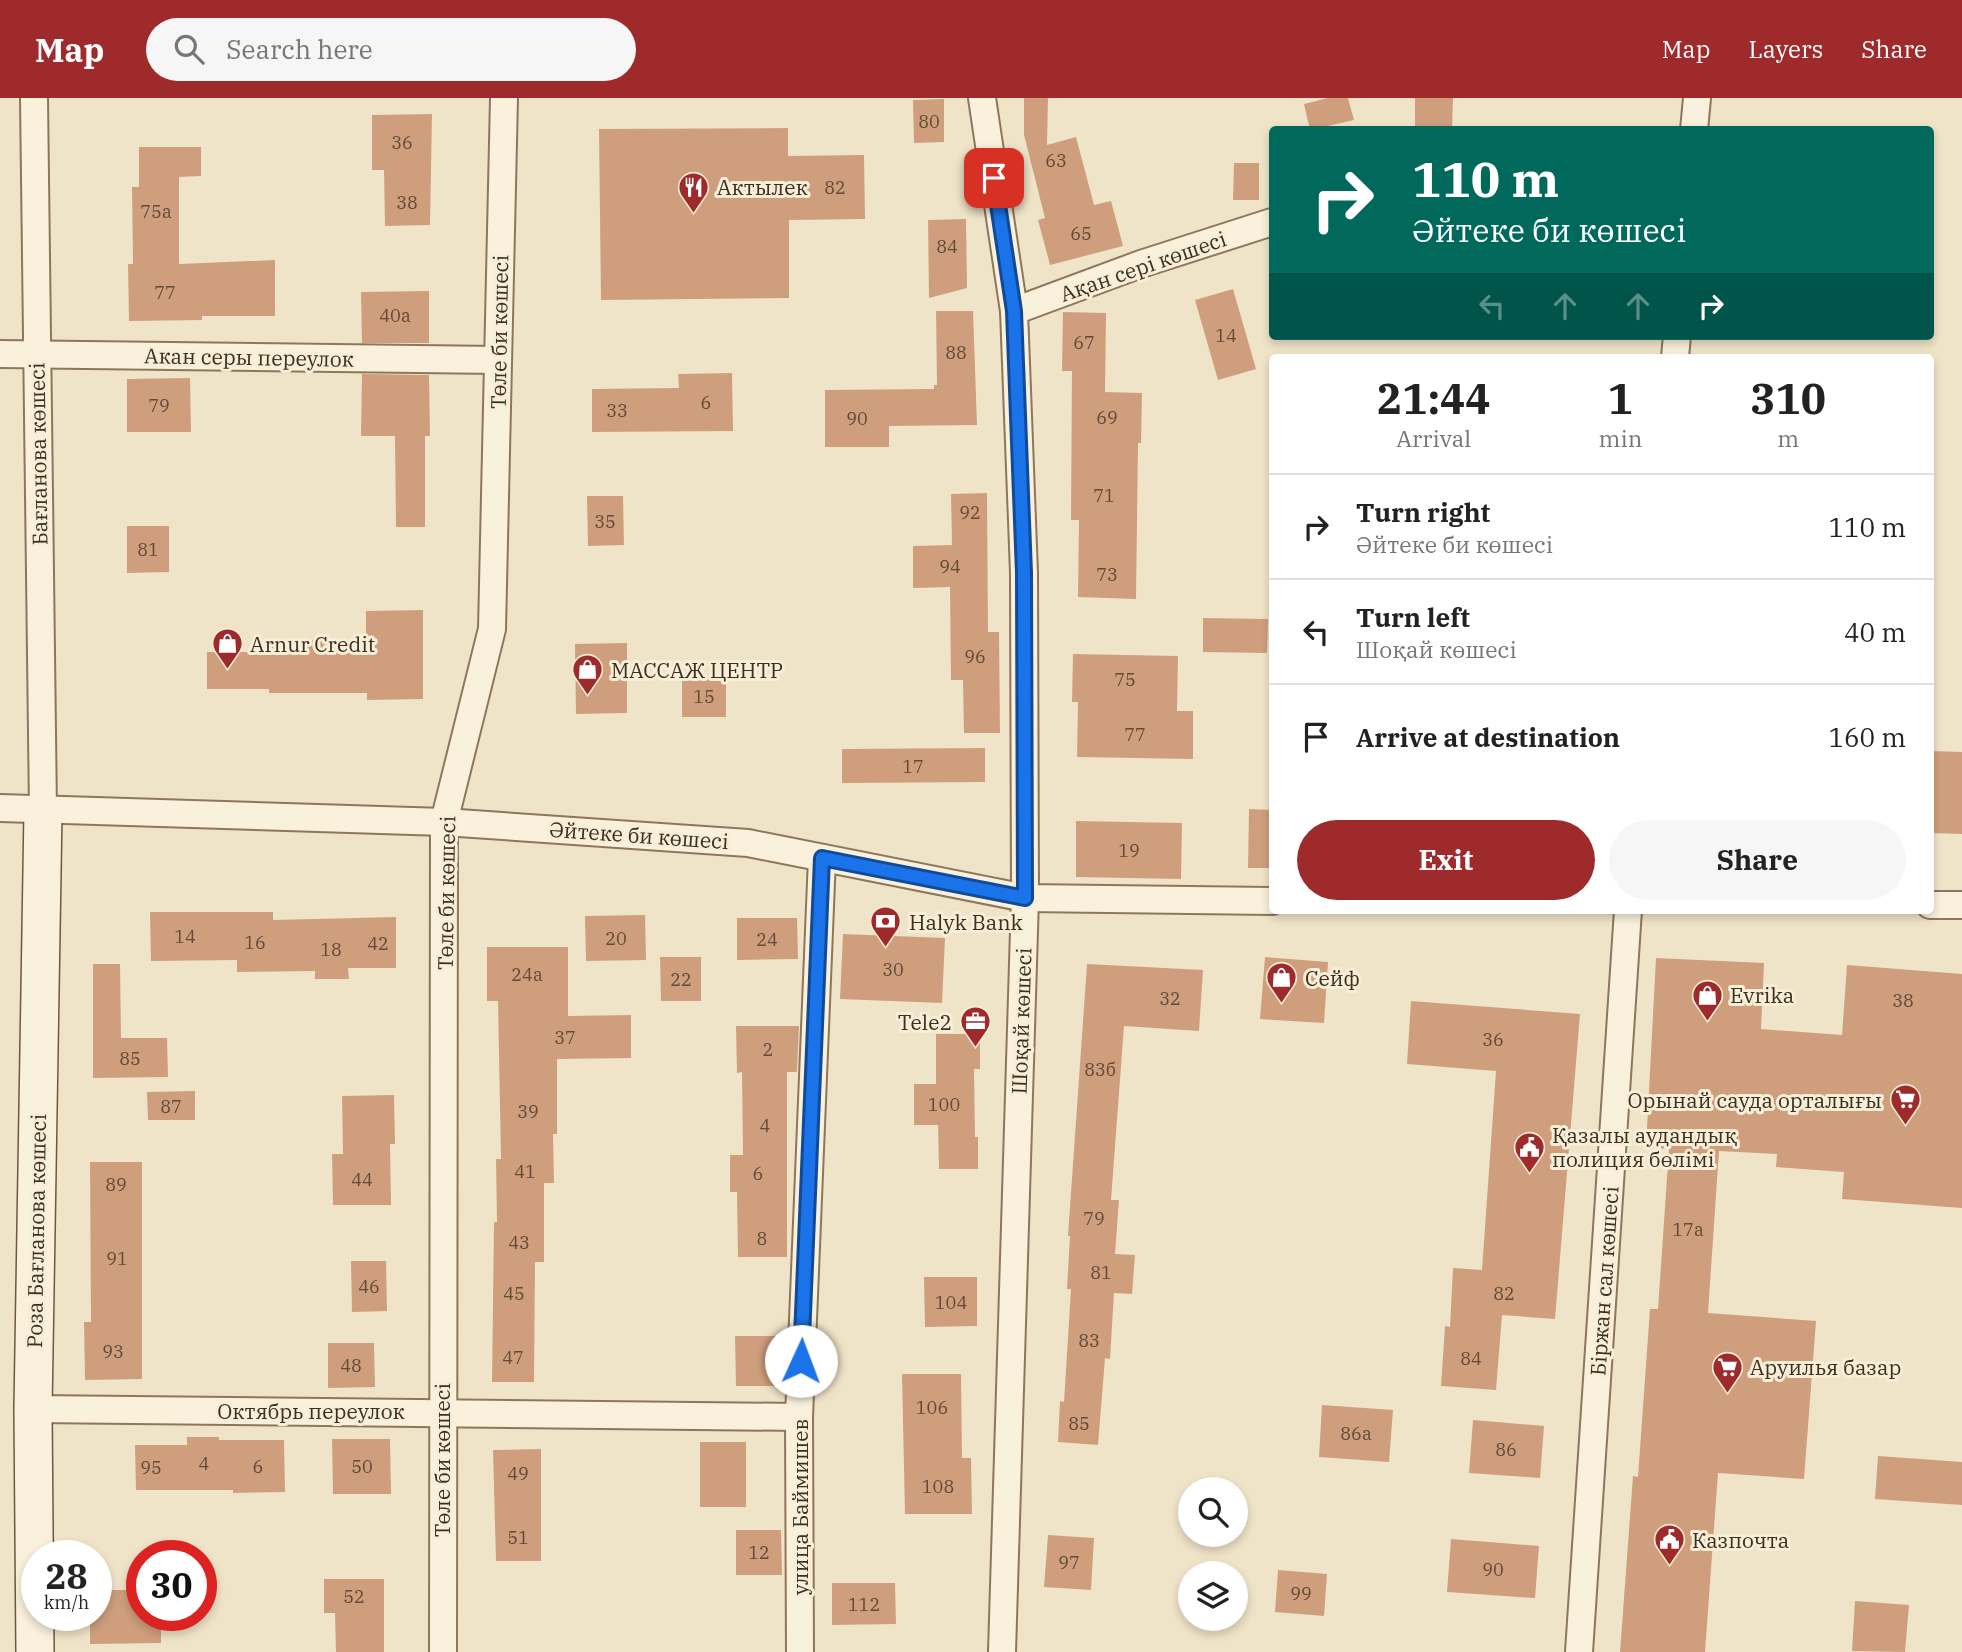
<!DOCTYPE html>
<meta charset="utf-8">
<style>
:root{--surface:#fff;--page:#f6f6f6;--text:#222;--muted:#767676;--line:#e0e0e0;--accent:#9e2a2b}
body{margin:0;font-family:"IBM Plex Serif",serif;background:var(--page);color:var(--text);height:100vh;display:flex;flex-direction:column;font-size:26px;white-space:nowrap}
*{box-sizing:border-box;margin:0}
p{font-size:23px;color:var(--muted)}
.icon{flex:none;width:38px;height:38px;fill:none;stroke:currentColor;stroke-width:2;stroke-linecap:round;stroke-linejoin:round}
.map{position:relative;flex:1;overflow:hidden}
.sheet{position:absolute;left:1269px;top:256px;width:665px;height:560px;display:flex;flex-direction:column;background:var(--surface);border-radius:7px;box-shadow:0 4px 10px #0003}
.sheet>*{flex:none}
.guide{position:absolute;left:1269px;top:28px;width:665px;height:214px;border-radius:7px;box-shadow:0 4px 10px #0003;background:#00695c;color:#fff;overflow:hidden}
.buttons{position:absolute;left:1178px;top:1379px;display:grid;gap:14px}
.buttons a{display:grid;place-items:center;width:70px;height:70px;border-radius:50%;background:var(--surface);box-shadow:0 4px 10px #0003;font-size:35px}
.speed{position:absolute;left:21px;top:1442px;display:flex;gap:14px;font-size:35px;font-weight:700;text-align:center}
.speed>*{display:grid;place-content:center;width:91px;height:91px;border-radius:50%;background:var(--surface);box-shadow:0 4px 10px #0003;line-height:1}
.speed small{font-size:18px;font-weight:400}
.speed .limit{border:10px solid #d22;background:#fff;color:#111}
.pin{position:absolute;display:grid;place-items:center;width:60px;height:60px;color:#fff;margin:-30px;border-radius:14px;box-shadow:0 4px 10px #0006}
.me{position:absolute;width:77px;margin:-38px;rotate:2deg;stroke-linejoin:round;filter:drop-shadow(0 0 5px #0008)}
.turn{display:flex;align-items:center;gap:24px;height:147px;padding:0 28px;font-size:32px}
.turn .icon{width:91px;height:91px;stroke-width:2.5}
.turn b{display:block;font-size:49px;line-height:60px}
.lanes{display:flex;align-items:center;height:66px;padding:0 28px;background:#0003;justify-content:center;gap:35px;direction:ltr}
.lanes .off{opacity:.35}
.eta{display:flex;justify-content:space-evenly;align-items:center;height:119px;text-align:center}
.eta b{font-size:42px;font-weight:700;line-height:49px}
.primary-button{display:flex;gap:14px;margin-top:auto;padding:14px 28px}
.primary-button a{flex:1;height:80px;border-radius:42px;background:var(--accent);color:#fff;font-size:28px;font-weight:700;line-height:80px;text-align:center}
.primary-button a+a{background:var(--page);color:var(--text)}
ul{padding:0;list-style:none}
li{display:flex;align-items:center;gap:21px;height:105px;padding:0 28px;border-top:2px solid var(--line)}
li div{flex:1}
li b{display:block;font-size:26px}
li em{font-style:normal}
header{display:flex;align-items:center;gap:42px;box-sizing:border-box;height:98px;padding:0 35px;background:var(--accent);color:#fff}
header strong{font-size:33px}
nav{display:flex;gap:38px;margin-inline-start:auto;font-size:24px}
.search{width:490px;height:63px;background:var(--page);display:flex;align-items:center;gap:18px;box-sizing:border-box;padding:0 24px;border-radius:38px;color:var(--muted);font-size:26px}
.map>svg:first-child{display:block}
.building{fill:#cf9f7d}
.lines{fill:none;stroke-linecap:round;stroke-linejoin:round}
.street-casing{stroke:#8d765c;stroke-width:30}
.secondary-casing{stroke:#6f573f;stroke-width:40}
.street{stroke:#faf1dc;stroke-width:26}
.secondary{stroke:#faf1dc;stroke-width:37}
.route-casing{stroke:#114b97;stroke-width:18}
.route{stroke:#1a73e8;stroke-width:12}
.labels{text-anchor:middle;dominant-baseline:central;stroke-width:6;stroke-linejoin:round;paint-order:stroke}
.number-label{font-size:18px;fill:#624a37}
.poi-label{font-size:21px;fill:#3d2e20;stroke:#f7eed8;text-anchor:start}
.street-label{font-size:21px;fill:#3d2e20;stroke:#f7eed8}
</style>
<header>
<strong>Map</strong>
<div class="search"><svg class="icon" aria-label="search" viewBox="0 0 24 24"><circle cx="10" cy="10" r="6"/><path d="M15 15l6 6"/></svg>Search here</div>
<nav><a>Map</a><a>Layers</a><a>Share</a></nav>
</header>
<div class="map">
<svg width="1962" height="1554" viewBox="0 0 1962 1554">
<rect width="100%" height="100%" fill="#f0e4c8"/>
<g class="building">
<polygon points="1024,0 1048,0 1047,47 1076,39 1094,107 1111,103 1123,148 1050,167 1038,122 1045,120 1024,37"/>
<polygon points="1328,0 1348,0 1354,22 1310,32 1304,6"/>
<polygon points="1415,0 1453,0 1452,32 1415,32"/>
<polygon points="944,1 944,44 914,45 913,2"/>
<polygon points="432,16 430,127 385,128 384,72 372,72 372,17"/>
<polygon points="788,30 788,58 864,57 865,121 789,122 789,200 601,202 599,31"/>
<polygon points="139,49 201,49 201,78 179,79 179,166 275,162 275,218 202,218 202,222 129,223 128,166 133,166 132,89 139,89"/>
<polygon points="1234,65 1259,65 1259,102 1233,102"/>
<polygon points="966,121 967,190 929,200 928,122"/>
<polygon points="1233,191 1256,271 1218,282 1195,202"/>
<polygon points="429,193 429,245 362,245 361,194"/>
<polygon points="936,213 973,213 977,327 889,328 889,349 825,349 825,292 934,291 934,287 937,287"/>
<polygon points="1063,214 1106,215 1105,294 1142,295 1141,345 1138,345 1136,501 1078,499 1079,422 1071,422 1072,273 1062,273"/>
<polygon points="732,275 733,333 592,334 592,291 679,290 678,276"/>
<polygon points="362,276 429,277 430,338 425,338 425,429 396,429 395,338 361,338"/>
<polygon points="190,280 191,334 127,334 127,281"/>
<polygon points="987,395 988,534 999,534 1000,635 964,635 963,582 951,582 950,489 913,490 913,448 952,447 951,396"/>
<polygon points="587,398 623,398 624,447 588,448"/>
<polygon points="127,428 169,428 169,474 127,475"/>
<polygon points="423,512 423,601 367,602 367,595 269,595 269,591 207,591 207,554 269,554 269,542 366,542 366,513"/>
<polygon points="1203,520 1268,521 1267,555 1203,554"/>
<polygon points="627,545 627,615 576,616 575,546"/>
<polygon points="1073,556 1178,558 1177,613 1193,613 1193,661 1077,659 1078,604 1072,604"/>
<rect x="682" y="578" width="44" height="41"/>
<polygon points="985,650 985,684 842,685 842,651"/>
<polygon points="1930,653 1962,654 1962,736 1930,735"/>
<polygon points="1249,711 1272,712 1272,770 1248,770"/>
<polygon points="1076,723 1182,725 1181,781 1076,779"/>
<polygon points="150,814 273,814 273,822 396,819 396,870 348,870 349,881 315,881 315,873 237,874 237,862 151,863"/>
<polygon points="645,817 646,862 586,863 585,818"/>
<polygon points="737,820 797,820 798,861 737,862"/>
<polygon points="843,836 945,840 942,905 840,901"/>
<polygon points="487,849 568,849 568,918 631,917 631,960 557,961 557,1036 553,1036 554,1085 544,1085 544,1164 535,1164 534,1284 492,1284 494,1124 497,1124 496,1061 501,1061 498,903 487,903"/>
<polygon points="660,859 701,859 701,903 661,903"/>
<polygon points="1265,859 1328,864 1324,925 1260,921"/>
<polygon points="1656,860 1764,865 1761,931 1842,937 1847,867 1962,876 1962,1110 1842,1101 1844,1074 1776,1069 1777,1056 1719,1053 1708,1215 1816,1223 1804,1381 1718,1375 1705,1554 1620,1554 1633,1378 1638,1379 1650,1211 1658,1211 1669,1051 1646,1049"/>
<polygon points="93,866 120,866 121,940 167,940 168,979 93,980"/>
<polygon points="1087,866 1203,872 1199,933 1124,928 1111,1102 1119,1102 1115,1156 1135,1157 1132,1196 1114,1195 1110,1261 1105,1260 1098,1347 1058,1344 1060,1303 1064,1304 1071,1191 1067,1191 1070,1138 1068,1138"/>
<polygon points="1411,903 1580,916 1555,1221 1502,1217 1496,1292 1441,1288 1445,1228 1450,1229 1453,1170 1482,1172 1496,973 1407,966"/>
<polygon points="736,928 799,928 797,974 787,974 787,1159 738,1159 737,1094 730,1094 730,1057 743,1057 742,974 737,975"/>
<polygon points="936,936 980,936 980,971 974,971 975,1039 978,1039 978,1071 939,1071 938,1027 914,1027 914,986 936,986"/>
<polygon points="195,993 195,1022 148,1022 147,994"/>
<polygon points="394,997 395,1046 390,1046 391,1107 333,1107 332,1056 343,1056 342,998"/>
<polygon points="90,1064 142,1064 142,1281 85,1282 84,1224 91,1224"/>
<polygon points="351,1163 386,1163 387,1213 352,1214"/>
<polygon points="924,1179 977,1179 977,1228 925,1229"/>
<polygon points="735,1238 779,1238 779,1288 736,1288"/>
<polygon points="328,1245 374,1245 375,1289 328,1290"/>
<polygon points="902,1276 961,1276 962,1360 971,1360 972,1416 905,1416"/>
<polygon points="1322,1307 1393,1312 1389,1364 1319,1359"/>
<polygon points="1473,1322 1544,1328 1540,1380 1469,1375"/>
<polygon points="187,1339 219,1339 219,1342 284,1342 285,1394 233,1395 233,1392 136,1392 135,1347 187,1347"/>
<polygon points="332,1341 390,1341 391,1396 333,1396"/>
<rect x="700" y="1344" width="46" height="65"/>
<polygon points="541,1351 541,1463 496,1463 493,1352"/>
<polygon points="1878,1358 1962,1364 1962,1407 1875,1401"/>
<polygon points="736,1432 781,1432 782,1477 736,1477"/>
<polygon points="1048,1437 1094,1440 1091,1492 1044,1489"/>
<polygon points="1451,1441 1539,1448 1535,1500 1447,1494"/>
<polygon points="1278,1472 1327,1476 1324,1518 1275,1514"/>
<polygon points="324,1481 384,1481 384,1554 336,1554 335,1515 324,1515"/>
<polygon points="832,1485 895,1485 896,1526 832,1527"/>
<polygon points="96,1492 142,1492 142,1517 161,1517 161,1545 90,1546 90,1517 96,1517"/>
<polygon points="1855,1503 1909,1507 1905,1554 1852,1553"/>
</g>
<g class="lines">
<defs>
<g id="street">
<polyline points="34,0 43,713"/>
<polyline points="982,0 1014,213 1024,475 1025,800 1002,1554"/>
<polyline points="1694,32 1697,0"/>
<polyline points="1014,213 1141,166 1272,124"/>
<polyline points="0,256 498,262"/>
<polyline points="1675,259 1677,238"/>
<polyline points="0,710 444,724 748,745 1025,800 1272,803"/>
<polyline points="1930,807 1962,807"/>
<polyline points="33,1311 799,1319"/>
<polyline points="443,1554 444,724 492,531 504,0"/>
<polyline points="800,1554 799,1319 822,760"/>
<polyline points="1579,1554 1628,812"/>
</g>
<polyline id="secondary" points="35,1554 33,1311 43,713"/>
</defs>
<use href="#street" class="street-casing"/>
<use href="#secondary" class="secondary-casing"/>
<use href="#street" class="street"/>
<use href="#secondary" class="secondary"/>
</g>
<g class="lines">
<defs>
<polyline id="route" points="801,1263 822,760 1025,800 1024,475 1014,213 994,80"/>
</defs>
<use href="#route" class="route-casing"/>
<use href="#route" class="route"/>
</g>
<defs>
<symbol id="restaurant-pin" viewBox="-11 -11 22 30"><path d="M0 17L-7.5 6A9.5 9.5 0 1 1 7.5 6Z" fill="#9e2a2b" stroke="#f7eed8"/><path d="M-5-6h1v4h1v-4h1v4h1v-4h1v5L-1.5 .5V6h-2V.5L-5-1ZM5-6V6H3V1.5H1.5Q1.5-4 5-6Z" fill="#fff"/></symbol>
<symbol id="shop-pin" viewBox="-11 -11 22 30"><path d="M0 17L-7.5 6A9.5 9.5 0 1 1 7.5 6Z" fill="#9e2a2b" stroke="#f7eed8"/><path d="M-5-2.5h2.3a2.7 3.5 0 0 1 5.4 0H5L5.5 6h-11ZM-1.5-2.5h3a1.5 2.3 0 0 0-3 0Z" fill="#fff"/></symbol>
<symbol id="bank-pin" viewBox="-11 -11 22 30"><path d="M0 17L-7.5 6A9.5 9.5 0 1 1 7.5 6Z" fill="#9e2a2b" stroke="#f7eed8"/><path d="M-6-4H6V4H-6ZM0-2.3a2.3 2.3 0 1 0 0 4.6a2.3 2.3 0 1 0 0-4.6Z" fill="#fff"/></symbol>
<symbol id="office-pin" viewBox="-11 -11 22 30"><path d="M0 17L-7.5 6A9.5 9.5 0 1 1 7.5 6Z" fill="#9e2a2b" stroke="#f7eed8"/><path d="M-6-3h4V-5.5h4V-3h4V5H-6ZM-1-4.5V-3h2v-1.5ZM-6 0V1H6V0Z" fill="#fff"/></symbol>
<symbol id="supermarket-pin" viewBox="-11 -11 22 30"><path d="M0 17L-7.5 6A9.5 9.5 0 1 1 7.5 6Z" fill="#9e2a2b" stroke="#f7eed8"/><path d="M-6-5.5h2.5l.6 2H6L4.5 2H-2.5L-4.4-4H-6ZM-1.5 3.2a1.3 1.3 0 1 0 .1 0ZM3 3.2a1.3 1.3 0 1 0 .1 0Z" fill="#fff"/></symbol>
<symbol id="civic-pin" viewBox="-11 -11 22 30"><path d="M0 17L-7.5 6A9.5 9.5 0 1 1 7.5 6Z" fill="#9e2a2b" stroke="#f7eed8"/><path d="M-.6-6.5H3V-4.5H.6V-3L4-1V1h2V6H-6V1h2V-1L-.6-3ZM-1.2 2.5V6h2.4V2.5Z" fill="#fff"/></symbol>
</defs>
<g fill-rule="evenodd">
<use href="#restaurant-pin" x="676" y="72" width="35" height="47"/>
<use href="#shop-pin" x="210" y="528" width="35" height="47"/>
<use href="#shop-pin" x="570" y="554" width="35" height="47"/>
<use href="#bank-pin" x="868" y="806" width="35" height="47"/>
<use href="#shop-pin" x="1264" y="862" width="35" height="47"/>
<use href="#shop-pin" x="1690" y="880" width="35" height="47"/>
<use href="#office-pin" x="958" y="906" width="35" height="47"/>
<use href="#supermarket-pin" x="1888" y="984" width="35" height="47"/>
<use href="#civic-pin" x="1512" y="1032" width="35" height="47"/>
<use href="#supermarket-pin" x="1710" y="1252" width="35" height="47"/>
<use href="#civic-pin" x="1652" y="1424" width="35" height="47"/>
</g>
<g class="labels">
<g class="number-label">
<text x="929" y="23">80</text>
<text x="402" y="44">36</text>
<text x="1056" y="62">63</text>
<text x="835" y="89">82</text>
<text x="407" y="104">38</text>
<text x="156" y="113">75а</text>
<text x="1081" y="135">65</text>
<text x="947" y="148">84</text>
<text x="165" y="194">77</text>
<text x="395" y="217">40а</text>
<text x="1226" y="237">14</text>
<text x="1084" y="244">67</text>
<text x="956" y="254">88</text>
<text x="706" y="304">6</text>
<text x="159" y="307">79</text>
<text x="617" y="312">33</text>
<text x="1107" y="319">69</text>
<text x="857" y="320">90</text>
<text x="1104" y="397">71</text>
<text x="970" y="414">92</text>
<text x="605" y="423">35</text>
<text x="148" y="451">81</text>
<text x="950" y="468">94</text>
<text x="1107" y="476">73</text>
<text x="975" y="558">96</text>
<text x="1125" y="581">75</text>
<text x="704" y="598">15</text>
<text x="1135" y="636">77</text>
<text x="913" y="668">17</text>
<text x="1129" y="752">19</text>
<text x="185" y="838">14</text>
<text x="616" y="840">20</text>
<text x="767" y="841">24</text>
<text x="255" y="844">16</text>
<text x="378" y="845">42</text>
<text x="331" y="851">18</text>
<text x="893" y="871">30</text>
<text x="527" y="876">24а</text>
<text x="681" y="881">22</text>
<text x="1170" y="900">32</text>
<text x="1903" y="902">38</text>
<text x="565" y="939">37</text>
<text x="1493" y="941">36</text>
<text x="768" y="951">2</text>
<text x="130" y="960">85</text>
<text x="1100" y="971">83б</text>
<text x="944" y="1006">100</text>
<text x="171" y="1008">87</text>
<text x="528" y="1013">39</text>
<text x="765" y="1027">4</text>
<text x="525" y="1073">41</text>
<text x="758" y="1075">6</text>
<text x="362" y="1081">44</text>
<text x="116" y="1086">89</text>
<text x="1094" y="1120">79</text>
<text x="1688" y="1131">17а</text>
<text x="762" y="1140">8</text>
<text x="519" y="1144">43</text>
<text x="117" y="1160">91</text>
<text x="1101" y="1174">81</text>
<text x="369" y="1188">46</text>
<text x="514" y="1195">45</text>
<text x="1504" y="1195">82</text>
<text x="951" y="1204">104</text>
<text x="1089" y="1242">83</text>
<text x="113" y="1253">93</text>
<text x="513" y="1259">47</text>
<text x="1471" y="1260">84</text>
<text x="351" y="1267">48</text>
<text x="932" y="1309">106</text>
<text x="1079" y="1325">85</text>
<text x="1356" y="1335">86а</text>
<text x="1506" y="1351">86</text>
<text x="204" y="1365">4</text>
<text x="258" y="1368">6</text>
<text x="362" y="1368">50</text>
<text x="151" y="1369">95</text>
<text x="518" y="1375">49</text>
<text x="938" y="1388">108</text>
<text x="518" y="1439">51</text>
<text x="759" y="1454">12</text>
<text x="1069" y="1464">97</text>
<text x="1493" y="1471">90</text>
<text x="1301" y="1495">99</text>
<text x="354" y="1498">52</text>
<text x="864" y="1506">112</text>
</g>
<g class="poi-label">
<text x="717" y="89">Актылек</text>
<text x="250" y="546">Arnur Credit</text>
<text x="611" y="572">МАССАЖ ЦЕНТР</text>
<text x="909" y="824">Halyk Bank</text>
<text x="1305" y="880">Сейф</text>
<text x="1730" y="897">Evrika</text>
<text x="952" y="924" text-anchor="end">Tele2</text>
<text x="1882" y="1002" text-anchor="end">Орынай сауда орталығы</text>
<text x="1552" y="1037">Қазалы аудандық<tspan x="1552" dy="24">полиция бөлімі</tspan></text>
<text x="1750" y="1269">Аруилья базар</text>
<text x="1692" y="1442">Казпочта</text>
</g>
<g class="street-label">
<text transform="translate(1143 168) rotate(-19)">Ақан сері көшесі</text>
<text transform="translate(499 234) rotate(-89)">Төле би көшесі</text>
<text transform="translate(249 259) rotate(1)">Акан серы переулок</text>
<text transform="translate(38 356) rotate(-91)">Бағланова көшесі</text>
<text transform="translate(639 737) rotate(4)">Әйтеке би көшесі</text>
<text transform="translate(446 795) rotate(-89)">Төле би көшесі</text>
<text transform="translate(1021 923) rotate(-88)">Шоқай көшесі</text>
<text transform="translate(36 1133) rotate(-89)">Роза Бағланова көшесі</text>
<text transform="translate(1604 1183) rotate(-86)">Біржан сал көшесі</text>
<text x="311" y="1313">Октябрь переулок</text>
<text transform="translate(442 1362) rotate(-90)">Төле би көшесі</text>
<text transform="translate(800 1409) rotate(-90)">улица Баймишев</text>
</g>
</g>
</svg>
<div class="buttons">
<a><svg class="icon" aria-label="search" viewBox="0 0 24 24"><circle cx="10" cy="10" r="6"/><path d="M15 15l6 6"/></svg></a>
<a><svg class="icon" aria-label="layers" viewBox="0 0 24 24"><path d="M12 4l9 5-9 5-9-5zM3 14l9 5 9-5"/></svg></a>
</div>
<div class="speed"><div>28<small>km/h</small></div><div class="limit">30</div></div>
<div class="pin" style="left:994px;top:80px;background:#d93025"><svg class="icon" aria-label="arrive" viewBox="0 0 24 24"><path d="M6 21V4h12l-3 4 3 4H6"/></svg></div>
<svg class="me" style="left:801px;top:1263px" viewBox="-20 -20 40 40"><circle r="19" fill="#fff"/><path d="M0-13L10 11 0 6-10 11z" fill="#1a73e8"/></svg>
<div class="guide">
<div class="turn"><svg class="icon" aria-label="right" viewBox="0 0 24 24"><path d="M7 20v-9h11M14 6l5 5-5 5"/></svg><div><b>110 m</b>Әйтеке би көшесі</div></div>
<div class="lanes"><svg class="icon off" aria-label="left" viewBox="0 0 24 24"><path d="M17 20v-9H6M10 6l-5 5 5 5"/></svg><svg class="icon off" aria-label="ahead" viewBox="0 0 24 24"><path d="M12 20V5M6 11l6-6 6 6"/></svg><svg class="icon off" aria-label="ahead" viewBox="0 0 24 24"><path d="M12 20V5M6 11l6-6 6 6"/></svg><svg class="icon" aria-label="right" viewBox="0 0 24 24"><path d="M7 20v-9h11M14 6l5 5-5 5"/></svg></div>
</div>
<section class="sheet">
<div class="eta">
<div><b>21:44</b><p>Arrival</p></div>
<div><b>1</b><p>min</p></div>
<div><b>310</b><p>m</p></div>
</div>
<ul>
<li><svg class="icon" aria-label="right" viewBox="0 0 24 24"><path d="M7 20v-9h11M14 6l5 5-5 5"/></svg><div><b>Turn right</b><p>Әйтеке би көшесі</p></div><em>110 m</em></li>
<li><svg class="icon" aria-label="left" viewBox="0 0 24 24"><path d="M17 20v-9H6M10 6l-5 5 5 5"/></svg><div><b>Turn left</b><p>Шоқай көшесі</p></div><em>40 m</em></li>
<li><svg class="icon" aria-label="arrive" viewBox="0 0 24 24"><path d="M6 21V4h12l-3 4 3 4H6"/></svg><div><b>Arrive at destination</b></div><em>160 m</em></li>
</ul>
<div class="primary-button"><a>Exit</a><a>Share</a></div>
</section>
</div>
